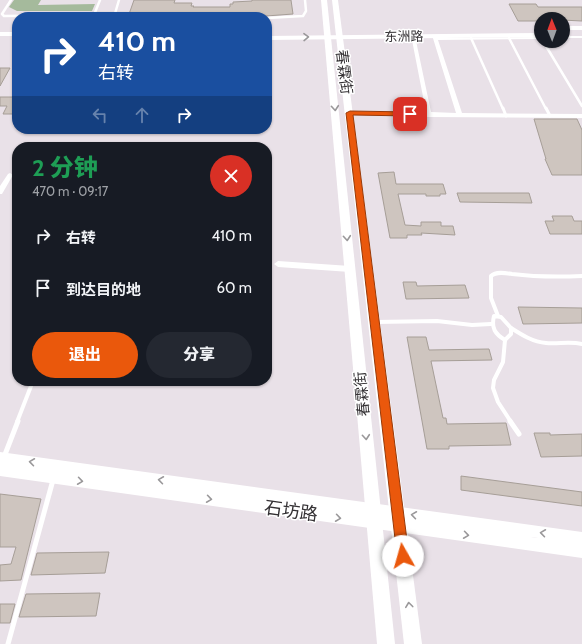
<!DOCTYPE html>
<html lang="zh">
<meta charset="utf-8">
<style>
:root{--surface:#171b24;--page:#242831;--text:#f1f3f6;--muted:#9ea1a6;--accent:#ea580c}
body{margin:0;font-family:Cabin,"Noto Sans SC",sans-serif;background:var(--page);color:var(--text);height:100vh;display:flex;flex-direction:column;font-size:15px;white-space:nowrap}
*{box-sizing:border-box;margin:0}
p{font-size:13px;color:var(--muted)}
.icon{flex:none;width:22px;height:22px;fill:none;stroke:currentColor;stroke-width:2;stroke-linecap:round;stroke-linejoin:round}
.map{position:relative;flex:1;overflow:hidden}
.details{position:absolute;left:12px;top:142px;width:260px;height:244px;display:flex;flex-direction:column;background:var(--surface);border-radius:16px;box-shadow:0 1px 3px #0004}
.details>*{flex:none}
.hud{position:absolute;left:12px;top:12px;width:260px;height:122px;border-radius:16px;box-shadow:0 1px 3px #0004;background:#1a4fa0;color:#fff;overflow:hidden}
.needle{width:26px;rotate:359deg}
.tools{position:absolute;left:534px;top:12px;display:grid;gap:8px}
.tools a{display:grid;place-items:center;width:36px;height:36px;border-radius:50%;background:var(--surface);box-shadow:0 1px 3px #0004;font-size:20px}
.pin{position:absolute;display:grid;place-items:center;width:34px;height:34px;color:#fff;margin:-17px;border-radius:8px;box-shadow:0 2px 6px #0006}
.me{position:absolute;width:44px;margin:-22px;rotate:353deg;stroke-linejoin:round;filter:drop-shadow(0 0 3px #0008)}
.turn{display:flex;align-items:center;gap:14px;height:84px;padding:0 20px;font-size:18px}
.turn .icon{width:52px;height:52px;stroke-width:2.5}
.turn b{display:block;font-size:28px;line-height:34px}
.lanes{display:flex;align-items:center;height:38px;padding:0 20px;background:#0003;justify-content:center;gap:20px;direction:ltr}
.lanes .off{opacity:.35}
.round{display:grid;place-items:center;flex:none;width:42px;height:42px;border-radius:21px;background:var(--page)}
.overview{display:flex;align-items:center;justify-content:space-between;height:68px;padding:0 20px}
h1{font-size:24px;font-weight:800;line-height:30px;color:#1e9e55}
.cta{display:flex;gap:8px;margin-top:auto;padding:8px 20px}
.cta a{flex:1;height:46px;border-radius:24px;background:var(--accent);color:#fff;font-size:16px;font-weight:800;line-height:46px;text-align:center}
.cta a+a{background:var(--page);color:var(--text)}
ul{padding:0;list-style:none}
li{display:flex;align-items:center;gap:12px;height:52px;padding:0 20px}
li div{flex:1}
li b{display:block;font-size:15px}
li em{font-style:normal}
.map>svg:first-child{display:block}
.green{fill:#a5ba9c}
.building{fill:#cec5bf;stroke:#a69e97}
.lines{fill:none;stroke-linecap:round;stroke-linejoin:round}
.service-far3{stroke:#fff;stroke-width:2.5}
.service-far2{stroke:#fff;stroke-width:3}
.service-far1{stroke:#fff;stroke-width:4}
.service{stroke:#fff;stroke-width:5}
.minor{fill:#fff;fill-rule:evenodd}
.tertiary{fill:#fff;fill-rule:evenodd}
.secondary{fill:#fff;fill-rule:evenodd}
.oneway{stroke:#9a989a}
.route{fill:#ea580c;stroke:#983908}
.labels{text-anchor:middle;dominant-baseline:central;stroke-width:3;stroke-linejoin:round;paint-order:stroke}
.far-street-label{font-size:13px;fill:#343134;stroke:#fff}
.street-label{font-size:15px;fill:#343134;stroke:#fff}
.near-street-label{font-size:18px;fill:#343134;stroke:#fff}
</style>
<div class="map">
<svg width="582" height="644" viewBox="0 0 582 644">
<rect width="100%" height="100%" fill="#e9e1e8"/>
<polygon class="green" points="14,0 41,0 38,5 95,4 92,11 17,11 9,7"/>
<g class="building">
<polygon points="134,0 175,0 174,3 192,3 191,6 194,6 193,7 230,7 230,4 233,4 233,2 252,1 252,0 291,0 293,14 266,16 128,17"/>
<polygon points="509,4 536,4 538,7 582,7 582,21 541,19 541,21 518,21"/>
<polygon points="0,68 10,68 0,86"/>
<polygon points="17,89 17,114 3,114 7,106 0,106 0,97 13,97"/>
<polygon points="534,119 577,119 582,130 582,175 552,175 545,159 546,159"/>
<polygon points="394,172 396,184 443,184 446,194 440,194 440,196 426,196 426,194 398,194 405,225 421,226 421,222 441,222 441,226 453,226 455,235 421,233 422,235 407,235 407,238 390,238 378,173"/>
<polygon points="457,193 529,193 532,203 460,202"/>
<polygon points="552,216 572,216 574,221 582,221 582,234 550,234 545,221 554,221"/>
<polygon points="403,282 416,282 417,286 465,285 469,298 406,299"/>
<polygon points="518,307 582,308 582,323 523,324"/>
<polygon points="407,337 426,337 429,350 489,349 492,360 431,361 443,418 446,418 447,424 506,423 511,445 449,446 449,449 427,449"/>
<polygon points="534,433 550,433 550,435 582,434 582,456 541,457"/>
<polygon points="461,476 582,492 582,506 461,490"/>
<polygon points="0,494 41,499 21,580 0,581 0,565 11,564 16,547 0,547"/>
<polygon points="109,552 105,573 31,575 37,553"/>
<polygon points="100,593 96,616 19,617 26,594"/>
<polygon points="0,604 15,604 10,623 0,623"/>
</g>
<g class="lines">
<g class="service-far3">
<polyline points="11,0 2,14 4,16 94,15 100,0"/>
<polyline points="114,17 119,0"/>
<polyline points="267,18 303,16 306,11 305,0"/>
<polyline points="471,38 503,109"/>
<polyline points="509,38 546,109"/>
<polyline points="543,41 582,106"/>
</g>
<g class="service-far2">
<polyline points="503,108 506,116"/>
<polyline points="546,108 550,116"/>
</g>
<g class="service-far1">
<path d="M 494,316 L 501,317 L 511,328 L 511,334 L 505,340 C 495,334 491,328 494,316 Z"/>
<path d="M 498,316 L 491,298 L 491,276 C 496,271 506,273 512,274 C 536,277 558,277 582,276"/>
<polyline points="375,322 437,321 472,325 491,324"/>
<path d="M 511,328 C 522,335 533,342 546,343 C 559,344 570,341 582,344"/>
<polyline points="505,340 503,362 494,380 493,388 498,402 511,422"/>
<polyline points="17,422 33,381"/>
</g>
<g class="service">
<polyline points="510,421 519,434"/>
<polyline points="4,457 18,421"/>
<polyline points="8,644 53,480"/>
</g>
<g class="minor">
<polygon points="411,35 415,36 431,112 456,113 432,35 436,35 437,38 541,37 541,39 438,40 462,113 582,114 582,118 429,117 347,114 347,112 349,111 426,112"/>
<rect x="563" y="36" width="19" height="2"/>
<polygon points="10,173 13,175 2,194 0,194 0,186 8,174"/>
<polygon points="278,261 350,266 354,269 350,272 278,267 274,264"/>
</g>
<g class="tertiary">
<rect x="563" y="26" width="19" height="4"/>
<rect x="0" y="32" width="17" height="4"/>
<polygon points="541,33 541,37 267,40 267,36"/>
<polygon points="0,452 582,532 582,558 0,476 0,464 538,538 0,464"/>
</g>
<g class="secondary">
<polygon points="321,0 327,0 395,644 377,644"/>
<polygon points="332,0 338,0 422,644 404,644"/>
</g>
</g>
<defs><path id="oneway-chevron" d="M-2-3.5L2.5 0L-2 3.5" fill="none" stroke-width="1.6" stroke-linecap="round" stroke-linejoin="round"/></defs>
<g class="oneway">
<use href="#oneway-chevron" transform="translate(306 37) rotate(-1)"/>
<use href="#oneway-chevron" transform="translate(335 108) rotate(85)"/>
<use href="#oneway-chevron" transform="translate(347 238) rotate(85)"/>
<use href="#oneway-chevron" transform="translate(366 437) rotate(85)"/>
<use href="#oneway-chevron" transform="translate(32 462) rotate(-172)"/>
<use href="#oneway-chevron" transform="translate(161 480) rotate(-172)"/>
<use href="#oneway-chevron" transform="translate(80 481) rotate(8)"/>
<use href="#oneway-chevron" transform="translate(209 499) rotate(8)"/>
<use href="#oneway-chevron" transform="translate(414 515) rotate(-172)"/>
<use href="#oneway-chevron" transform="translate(338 518) rotate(8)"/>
<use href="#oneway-chevron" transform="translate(543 533) rotate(-172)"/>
<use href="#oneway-chevron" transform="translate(466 535) rotate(8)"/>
<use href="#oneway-chevron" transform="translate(409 605) rotate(-97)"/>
</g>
<polygon class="route" points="350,111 410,112 414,114 410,116 353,115 409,556 407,560 403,562 398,560 397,556 346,113"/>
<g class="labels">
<g class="far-street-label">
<text transform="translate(404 36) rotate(-1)">东洲路</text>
</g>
<g class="street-label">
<text transform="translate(344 72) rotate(83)">春霖街</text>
<text transform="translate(362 394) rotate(-95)">春霖街</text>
</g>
<g class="near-street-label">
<text transform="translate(291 511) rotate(8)">石坊路</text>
</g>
</g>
</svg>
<div class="tools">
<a><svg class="needle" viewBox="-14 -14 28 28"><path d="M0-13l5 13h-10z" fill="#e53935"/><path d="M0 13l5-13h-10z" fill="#9ea1a6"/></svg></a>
</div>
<div class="pin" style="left:410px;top:114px;background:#d93025"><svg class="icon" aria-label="arrive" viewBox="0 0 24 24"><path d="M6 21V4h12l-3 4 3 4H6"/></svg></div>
<svg class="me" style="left:403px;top:556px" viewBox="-20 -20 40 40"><circle r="19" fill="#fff"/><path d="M0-13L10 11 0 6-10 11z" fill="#ea580c"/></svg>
<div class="hud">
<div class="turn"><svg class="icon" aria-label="right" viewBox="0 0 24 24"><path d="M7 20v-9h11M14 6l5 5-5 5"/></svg><div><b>410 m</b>右转</div></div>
<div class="lanes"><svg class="icon off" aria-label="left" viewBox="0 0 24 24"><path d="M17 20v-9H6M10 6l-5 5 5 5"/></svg><svg class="icon off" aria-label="ahead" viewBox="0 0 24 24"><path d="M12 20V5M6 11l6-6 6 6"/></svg><svg class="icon" aria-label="right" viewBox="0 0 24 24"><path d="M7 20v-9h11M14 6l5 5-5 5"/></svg></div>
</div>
<section class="details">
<div class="overview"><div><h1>2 分钟</h1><p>470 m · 09:17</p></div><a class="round" style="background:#d93025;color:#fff"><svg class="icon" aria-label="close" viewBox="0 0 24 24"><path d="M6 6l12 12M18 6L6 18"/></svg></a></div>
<ul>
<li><svg class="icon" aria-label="right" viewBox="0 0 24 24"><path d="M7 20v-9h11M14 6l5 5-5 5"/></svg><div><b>右转</b></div><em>410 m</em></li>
<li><svg class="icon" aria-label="arrive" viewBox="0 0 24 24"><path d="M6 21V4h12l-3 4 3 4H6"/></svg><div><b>到达目的地</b></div><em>60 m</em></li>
</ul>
<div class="cta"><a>退出</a><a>分享</a></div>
</section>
</div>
